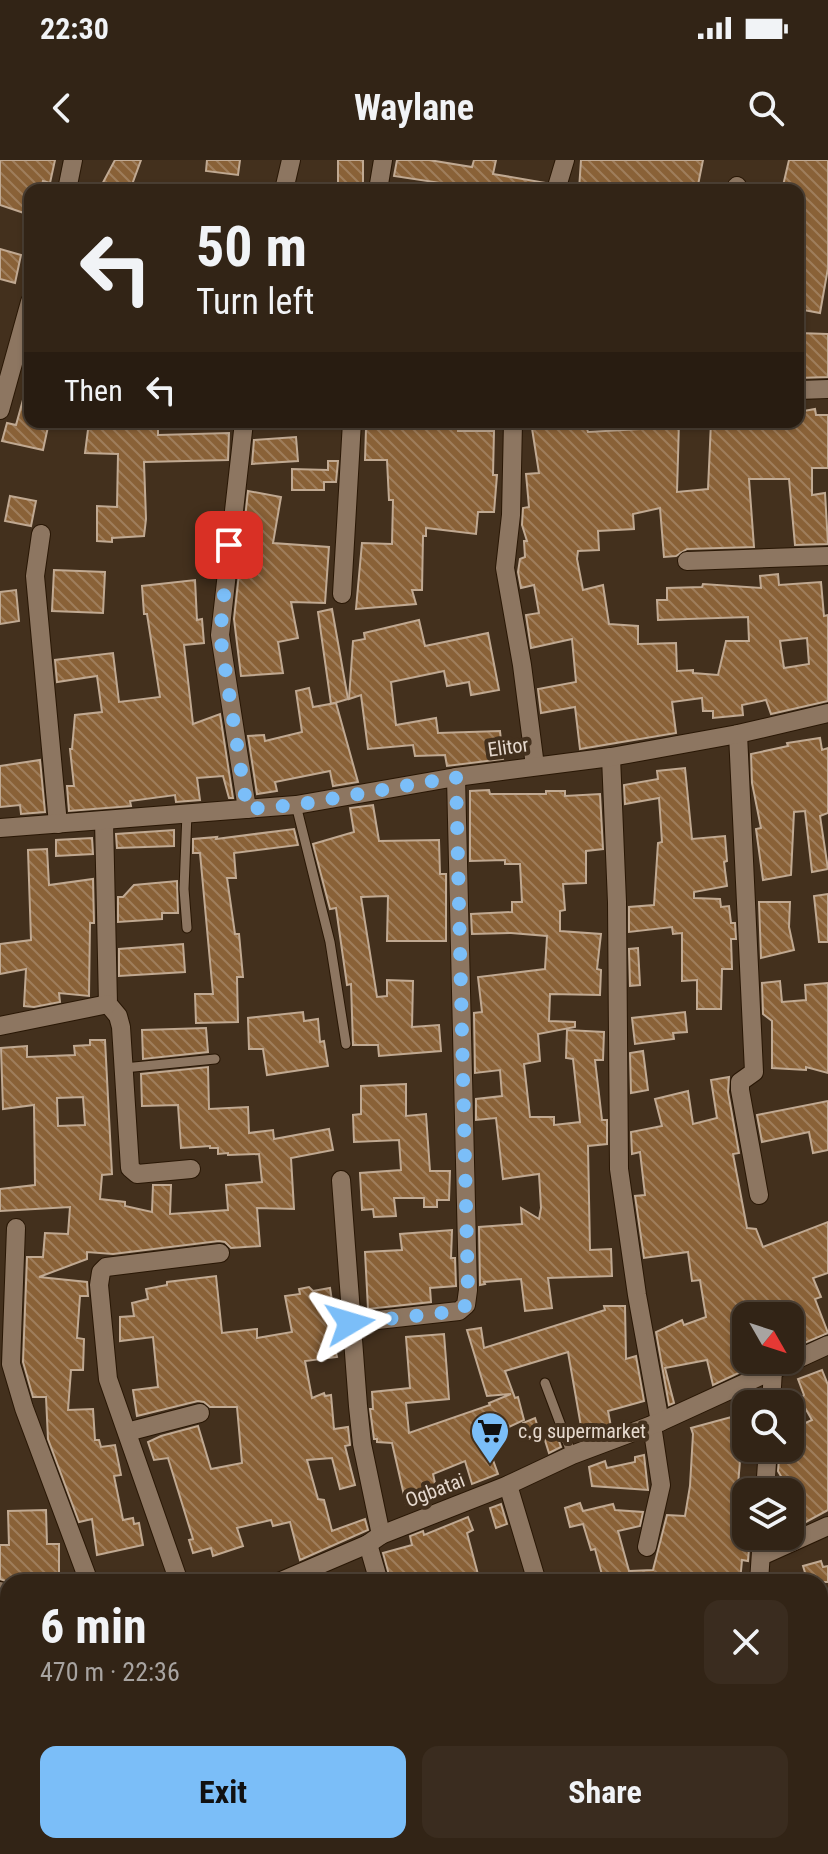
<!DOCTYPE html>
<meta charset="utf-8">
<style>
:root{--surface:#322416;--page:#3a2c1f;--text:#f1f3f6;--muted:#a8a4a1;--line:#4d4135;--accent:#7bbef8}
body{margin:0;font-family:"Roboto Condensed",sans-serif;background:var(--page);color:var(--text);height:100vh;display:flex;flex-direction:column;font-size:30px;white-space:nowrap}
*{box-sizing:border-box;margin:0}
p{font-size:26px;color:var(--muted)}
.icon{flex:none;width:44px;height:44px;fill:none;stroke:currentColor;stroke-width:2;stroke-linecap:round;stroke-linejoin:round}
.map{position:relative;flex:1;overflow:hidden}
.panel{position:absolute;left:0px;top:1414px;width:828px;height:280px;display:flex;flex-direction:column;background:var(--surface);border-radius:24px 24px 0 0;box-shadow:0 2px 6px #0004,0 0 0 2px var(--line)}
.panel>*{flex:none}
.guide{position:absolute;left:24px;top:24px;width:780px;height:244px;border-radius:16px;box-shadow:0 2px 6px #0004,0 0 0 2px var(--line);background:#322416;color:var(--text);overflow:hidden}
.needle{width:52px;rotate:129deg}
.controls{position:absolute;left:732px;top:1142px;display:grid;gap:16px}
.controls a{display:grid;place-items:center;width:72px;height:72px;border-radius:16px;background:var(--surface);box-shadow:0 2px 6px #0004,0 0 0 2px var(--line);font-size:40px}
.pin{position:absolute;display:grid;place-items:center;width:68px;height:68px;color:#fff;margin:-34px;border-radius:16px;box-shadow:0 4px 12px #0006}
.me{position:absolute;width:88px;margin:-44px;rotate:83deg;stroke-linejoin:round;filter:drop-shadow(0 0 6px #0008)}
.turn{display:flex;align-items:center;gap:28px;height:168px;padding:0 40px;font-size:36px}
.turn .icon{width:104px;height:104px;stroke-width:2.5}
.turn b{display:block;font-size:56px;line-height:68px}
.then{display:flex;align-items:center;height:76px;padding:0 40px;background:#0003;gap:16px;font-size:30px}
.round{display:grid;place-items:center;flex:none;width:84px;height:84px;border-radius:16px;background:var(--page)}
.overview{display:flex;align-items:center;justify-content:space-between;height:136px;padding:0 40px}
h1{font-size:48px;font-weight:700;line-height:60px}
.button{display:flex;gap:16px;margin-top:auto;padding:16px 40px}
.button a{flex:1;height:92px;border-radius:16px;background:var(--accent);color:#111;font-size:32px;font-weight:700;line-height:92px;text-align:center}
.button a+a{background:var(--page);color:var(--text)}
.status{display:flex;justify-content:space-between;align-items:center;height:56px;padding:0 40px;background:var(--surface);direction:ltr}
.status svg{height:22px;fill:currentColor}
header{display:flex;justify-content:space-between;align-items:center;height:104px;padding:0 40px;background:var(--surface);font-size:36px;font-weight:700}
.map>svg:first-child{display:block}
.building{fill:url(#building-back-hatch);stroke:#c0a992;stroke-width:2;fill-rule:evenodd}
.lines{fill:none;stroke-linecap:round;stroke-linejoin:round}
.service-casing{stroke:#291705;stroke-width:11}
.minor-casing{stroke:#291705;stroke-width:20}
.service{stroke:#8d7661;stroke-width:9}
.minor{stroke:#8d7661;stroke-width:18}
.route{stroke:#7bbef8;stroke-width:14;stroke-dasharray:0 25.2}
.labels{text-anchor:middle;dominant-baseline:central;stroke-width:8;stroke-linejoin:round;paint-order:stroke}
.street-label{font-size:20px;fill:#e6d9ce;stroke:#43301d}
.poi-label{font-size:20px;fill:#e6d9ce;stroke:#43301d;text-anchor:start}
</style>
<div class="status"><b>22:30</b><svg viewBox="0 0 49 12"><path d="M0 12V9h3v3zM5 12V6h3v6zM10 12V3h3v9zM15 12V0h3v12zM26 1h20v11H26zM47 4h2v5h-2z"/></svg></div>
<header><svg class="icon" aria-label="back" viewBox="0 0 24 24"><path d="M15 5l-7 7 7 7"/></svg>Waylane<svg class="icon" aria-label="search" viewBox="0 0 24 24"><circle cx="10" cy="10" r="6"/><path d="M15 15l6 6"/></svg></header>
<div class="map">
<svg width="828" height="1694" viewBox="0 0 828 1694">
<defs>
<pattern id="building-back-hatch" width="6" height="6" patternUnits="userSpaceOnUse" patternTransform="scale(2)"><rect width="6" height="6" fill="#896137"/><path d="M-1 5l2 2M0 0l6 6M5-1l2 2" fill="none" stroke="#9f7e5c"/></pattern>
</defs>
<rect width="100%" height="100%" fill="#43301d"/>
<g class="building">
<polygon points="0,0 55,0 50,23 43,21 40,30 30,30 30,55 0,45"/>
<polygon points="115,0 141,0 130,30 99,30"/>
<polygon points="207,0 240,0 238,15 206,11"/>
<polygon points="338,0 363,0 363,24 338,23"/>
<polygon points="397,0 429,0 472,7 474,0 496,0 493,14 546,23 544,30 453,30 454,25 394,16"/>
<polygon points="581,0 703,0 697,30 579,30"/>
<polygon points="789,0 828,0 828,108 820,153 798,149 798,30 782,30"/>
<polygon points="0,89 21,95 15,123 0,119"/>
<polygon points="798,173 828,174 828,217 798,218"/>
<polygon points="26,229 30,230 30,262 49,262 43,290 2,281 7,263 16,265"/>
<path d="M 815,249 L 816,255 L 828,255 L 828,308 L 812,308 L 812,335 L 825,333 L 828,384 L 795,385 L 789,319 L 749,319 L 754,387 L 687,389 L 676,396 L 664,397 L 660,348 L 633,354 L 634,369 L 598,371 L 599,390 L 578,391 L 577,399 L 583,430 L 603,425 L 609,464 L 638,466 L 638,484 L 676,483 L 677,511 L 693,510 L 693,513 L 718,515 L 726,481 L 749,481 L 748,457 L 658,460 L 657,440 L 667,440 L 667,428 L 702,427 L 703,424 L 761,428 L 760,416 L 778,414 L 779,425 L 821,422 L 824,456 L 828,455 L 828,541 L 771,554 L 766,540 L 742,545 L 743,555 L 713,558 L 713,551 L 703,551 L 702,538 L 672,542 L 676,573 L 580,589 L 575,547 L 541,553 L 538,529 L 576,522 L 572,479 L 531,488 L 526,455 L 539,453 L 534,425 L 521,428 L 518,412 L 520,399 L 525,397 L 524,381 L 527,381 L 522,365 L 523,348 L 529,347 L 526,314 L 539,313 L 531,262 L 585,262 L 588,272 L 641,269 L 642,262 L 679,262 L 677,332 L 708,329 L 711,262 L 798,262 L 798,252 ZM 807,478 L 809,504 L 784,508 L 780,481 Z"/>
<polygon points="89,262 158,262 158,275 229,273 228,300 144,302 146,359 144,376 112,378 112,382 97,381 97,346 117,347 118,294 85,293"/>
<polygon points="406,262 458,262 458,271 494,271 493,315 497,315 494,352 478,352 476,374 426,368 426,376 423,376 422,430 412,430 416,444 356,449 362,383 392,384 393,340 389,340 387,300 365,300 366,269 406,268"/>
<polygon points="296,277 298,301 252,304 254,280"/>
<polygon points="328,301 338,301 336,322 324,322 324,330 292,330 292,309 328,310"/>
<polygon points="248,331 281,337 273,383 329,387 325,443 291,442 298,478 278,482 283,513 241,516 234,459"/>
<polygon points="10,336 36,341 31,366 5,361"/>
<polygon points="54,410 105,412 103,453 52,451"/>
<polygon points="195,420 197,460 202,459 204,483 184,485 193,564 220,554 233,638 229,638 223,616 197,618 200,640 176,642 175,635 130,641 131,646 69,651 67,626 74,626 70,589 72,589 75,555 102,552 97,516 57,522 55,500 113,493 119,542 160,537 147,454 144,454 142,426"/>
<polygon points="16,430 19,461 0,464 0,432"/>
<polygon points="332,449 348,539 331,544 318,452"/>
<polygon points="419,460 425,486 488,473 499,530 471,535 469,522 447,526 444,511 391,522 396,565 436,558 438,573 500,571 503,599 447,606 445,595 415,596 413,585 368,589 361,535 349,539 353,481 365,479 364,473"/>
<polygon points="309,528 313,547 336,543 358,622 333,626 330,611 275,622 277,631 257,634 248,576 264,575 265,581 302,572 296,531"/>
<polygon points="820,578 822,590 828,588 828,653 820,656 828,709 812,712 805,651 794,652 791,715 763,720 756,669 761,668 752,623 751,594 788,586 787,583"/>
<polygon points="40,600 45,652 21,654 20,645 0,647 0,606"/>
<polygon points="685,608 692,679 725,676 727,701 724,702 727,726 694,732 694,738 720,739 721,747 729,746 731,763 735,763 736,779 731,779 732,809 722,809 721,849 697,849 697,820 682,821 682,773 673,774 672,767 629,772 629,747 654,745 658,683 662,682 659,638 625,644 624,625 658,619 657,611"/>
<polygon points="489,630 490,634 546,634 546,631 565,631 565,636 600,634 603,689 586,691 586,723 563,724 565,750 560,751 560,771 601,774 597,809 601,810 600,835 550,834 549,861 575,862 575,867 538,874 540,901 524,904 530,957 554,957 554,965 580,962 573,899 566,898 567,870 604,872 603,900 595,900 602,960 607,960 607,984 588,986 590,1090 611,1089 612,1116 548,1118 552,1148 525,1151 521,1119 484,1122 485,1124 480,1125 479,1067 522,1064 521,1048 539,1059 541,1048 539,1014 503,1019 496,958 476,960 476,939 502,936 500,910 475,913 474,853 482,852 478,817 545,809 547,776 511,773 472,774 471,754 512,752 512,742 522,742 520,704 505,704 505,700 470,701 470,631"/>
<polygon points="373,645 379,681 439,680 440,714 446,714 446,781 387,781 388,736 361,737 377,837 387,836 387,820 413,821 412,867 439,865 441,891 379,896 378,885 353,885 351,824 347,825 336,748 330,749 313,684 354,672 350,648"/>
<polygon points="294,669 298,685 234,693 236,718 227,718 235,774 239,774 243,817 237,817 238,862 196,863 195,834 213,834 200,693 193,693 193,679 217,677 216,679"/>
<polygon points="174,670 174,686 117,688 116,674"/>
<polygon points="92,678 93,694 56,696 56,680"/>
<polygon points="47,689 49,725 93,719 94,763 90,763 89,836 59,833 60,842 34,847 24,846 26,809 0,814 0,784 31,780 28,690"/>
<polygon points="177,721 178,753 162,753 162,759 118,762 118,737 123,737 134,725"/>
<polygon points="828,734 828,782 819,782 814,736"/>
<polygon points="759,742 790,742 789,767 794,790 761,798"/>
<polygon points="183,784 185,812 119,816 119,789"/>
<polygon points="638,788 640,825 630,826 629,789"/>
<polygon points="780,821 782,842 806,840 805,825 828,823 828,913 806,907 806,910 772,908 772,861 763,854 762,823"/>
<polygon points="303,852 304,861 318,859 320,882 324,881 328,906 267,915 263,889 249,889 248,858"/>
<polygon points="685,852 687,872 673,873 674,879 635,884 632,858"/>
<polygon points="206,868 208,892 143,899 142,870"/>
<path d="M 90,880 L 105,880 L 112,1014 L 102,1015 L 100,1039 L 125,1042 L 125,1046 L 152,1052 L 153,1025 L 171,1025 L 170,1054 L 228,1050 L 226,1025 L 262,1022 L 259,994 L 228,995 L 228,993 L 218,994 L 218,988 L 210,988 L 210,986 L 181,988 L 178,945 L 142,946 L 141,914 L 208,907 L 209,949 L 248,947 L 249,973 L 273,970 L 274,979 L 329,969 L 333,990 L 291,998 L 294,1049 L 257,1048 L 260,1086 L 231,1088 L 225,1082 L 219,1081 L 113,1094 L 87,1092 L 87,1099 L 39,1117 L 87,1122 L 88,1136 L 80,1136 L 77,1178 L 84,1179 L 83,1210 L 71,1210 L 68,1250 L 93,1249 L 95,1280 L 99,1280 L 101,1287 L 115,1285 L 121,1315 L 114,1316 L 123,1360 L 133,1358 L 134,1364 L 139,1363 L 143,1385 L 97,1395 L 92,1359 L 79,1362 L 48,1279 L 46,1237 L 33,1237 L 23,1202 L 27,1097 L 43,1097 L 45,1073 L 68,1074 L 70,1047 L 0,1051 L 0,1029 L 35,1025 L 34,945 L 3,949 L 1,888 L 27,886 L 27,897 L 75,895 L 74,886 L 90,885 ZM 83,937 L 85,965 L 58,966 L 57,938 Z"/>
<polygon points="643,891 648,930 631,933 630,893"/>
<polygon points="729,917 728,932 739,993 733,994 747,1068 756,1069 763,1087 828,1062 828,1113 813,1118 821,1137 815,1139 828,1173 795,1187 790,1175 790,1156 746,1156 746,1169 734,1171 743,1211 713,1225 707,1200 665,1208 674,1243 669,1245 656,1172 682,1160 684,1165 706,1157 700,1120 692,1121 688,1092 644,1098 635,1036 645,1035 640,992 632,994 631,972 662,966 655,939 688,931 693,964 717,958 711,920"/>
<polygon points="406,924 406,956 426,954 430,1011 450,1011 449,1040 437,1040 437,1047 424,1047 424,1038 394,1038 396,1056 374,1057 373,1049 362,1050 360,1013 401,1010 399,980 354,982 353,955 361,954 361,926"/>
<polygon points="828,941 828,990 813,993 809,972 762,982 757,955"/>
<polygon points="452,1070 451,1098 455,1098 456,1126 430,1128 431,1142 368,1149 365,1092 402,1090 400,1074"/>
<polygon points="216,1116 222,1173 257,1169 257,1178 292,1172 285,1136 300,1134 299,1129 309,1127 313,1131 330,1128 335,1160 328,1161 337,1197 305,1201 312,1238 324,1233 325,1236 331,1235 334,1269 348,1267 350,1285 345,1286 355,1325 340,1329 332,1298 307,1300 318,1339 324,1340 332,1371 365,1359 368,1370 300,1400 290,1362 273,1366 271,1360 237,1368 243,1386 213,1396 211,1388 193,1393 189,1380 193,1379 168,1298 154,1300 148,1282 161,1276 198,1266 211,1309 242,1303 237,1247 210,1247 204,1242 198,1241 137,1256 133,1230 158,1227 153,1177 120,1181 120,1157 134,1156 132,1143 148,1139 146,1129 167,1125 167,1122"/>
<polygon points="604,1146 625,1146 626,1199 636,1196 644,1241 608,1251 611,1267 582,1272 568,1192 505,1211 515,1238 518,1237 524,1260 485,1278 498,1314 472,1324 465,1301 433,1314 438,1336 406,1344 392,1283 377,1282 377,1279 374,1279 370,1249 373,1249 372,1232 410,1228 406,1177 444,1174 449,1239 406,1243 409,1273 490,1245 489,1243 511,1234 487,1236 467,1170 481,1168 484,1188 605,1150"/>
<polygon points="822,1210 828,1225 828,1350 793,1369 790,1332 778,1311 780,1288 790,1288 790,1270 812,1260 800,1239 804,1235 798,1219"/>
<polygon points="746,1253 746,1288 756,1288 755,1299 740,1301 737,1337 746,1338 746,1376 750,1376 748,1401 742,1400 740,1422 604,1422 595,1389 591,1390 583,1364 570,1367 565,1348 580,1343 583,1351 613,1344 615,1350 643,1352 640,1366 618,1371 629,1411 653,1410 667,1355 685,1356 690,1326 693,1274 691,1268"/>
<polygon points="535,1258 540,1274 529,1279 523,1263"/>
<polygon points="555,1270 561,1287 549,1293 543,1274"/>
<polygon points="644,1295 648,1330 592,1326 589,1307 605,1301 607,1308 635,1302 635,1297"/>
<polygon points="501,1344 507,1364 496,1368 490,1348"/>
<polygon points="46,1350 47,1384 59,1384 59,1422 8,1422 0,1419 0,1385 9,1385 8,1351"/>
<polygon points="468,1357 473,1370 467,1373 480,1422 391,1422 383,1393 412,1385 410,1376 423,1371 424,1375"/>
<polygon points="821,1401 823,1407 828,1406 828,1422 808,1422 803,1406"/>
</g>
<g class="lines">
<defs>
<g id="service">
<polyline points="296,645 330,782 346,884"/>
<polyline points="187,768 184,729 187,653"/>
<polyline points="124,908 215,899"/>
<polyline points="545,1223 572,1295"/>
<polyline points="820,1463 828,1463"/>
</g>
<g id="minor">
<polyline points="67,30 73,0"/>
<polyline points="284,30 291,0"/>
<polyline points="378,30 383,0"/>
<polyline points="556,30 565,0"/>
<polyline points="736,30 737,26"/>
<polyline points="798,230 828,229"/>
<polyline points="0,250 30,142"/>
<polyline points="244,262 220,475 247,649"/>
<polyline points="513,262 511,355 505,408 522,505 535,606"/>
<polyline points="41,374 35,416 58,664"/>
<polyline points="687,401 828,396"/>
<polyline points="342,434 352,262"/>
<polyline points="738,574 754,912 740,922 740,930 759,1035"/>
<polyline points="611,597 617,742 619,1009 637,1135 660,1262"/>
<polyline points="104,660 108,844 118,856 121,867 130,1008 137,1014 191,1009"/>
<polyline points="0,668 296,645 456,617 611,597 738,574 828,553"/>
<polyline points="0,866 108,844"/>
<polyline points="341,1020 358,1246 362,1284 381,1375"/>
<polyline points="16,1068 11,1204 24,1248 89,1422"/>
<polyline points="350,1163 459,1151 466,1145 468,1130 456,617"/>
<polyline points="771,1244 773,1209"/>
<polyline points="127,1272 200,1253"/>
<polyline points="508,1325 537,1422"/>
<polyline points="765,1332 768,1288"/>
<polyline points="368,1384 379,1422"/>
<polyline points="647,1387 661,1325 652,1265"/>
<polyline points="761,1396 828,1366"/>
<polyline points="179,1422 108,1219 99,1125 101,1112 106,1107 220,1093"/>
<polyline points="279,1422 368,1384 381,1375 508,1325 572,1295 660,1262 828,1185"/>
<polyline points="759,1422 762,1376"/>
<polyline points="0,1431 8,1451"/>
<polyline points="0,1521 8,1518"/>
<polyline points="271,1686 274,1694"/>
<polyline points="153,1694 154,1686"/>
<polyline points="737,1694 738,1686"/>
</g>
</defs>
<use href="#service" class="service-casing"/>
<use href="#minor" class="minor-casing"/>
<use href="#service" class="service"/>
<use href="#minor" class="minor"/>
</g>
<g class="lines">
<polyline class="route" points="229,385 220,475 247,649 296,645 456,617 468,1130 466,1145 459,1151 350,1163"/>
</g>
<defs>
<symbol id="supermarket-pin" viewBox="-11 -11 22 30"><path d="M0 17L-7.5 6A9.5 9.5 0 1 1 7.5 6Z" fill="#7bbef8" stroke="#43301d"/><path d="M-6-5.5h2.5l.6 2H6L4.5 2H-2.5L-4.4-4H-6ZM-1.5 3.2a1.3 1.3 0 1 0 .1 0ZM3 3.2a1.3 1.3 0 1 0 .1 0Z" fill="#111"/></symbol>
</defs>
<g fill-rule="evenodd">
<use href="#supermarket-pin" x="468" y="1249" width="44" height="60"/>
</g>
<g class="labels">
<g class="street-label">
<text transform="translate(508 587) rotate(-8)">Elitor</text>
<text transform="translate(435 1330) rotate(-21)">Ogbatai</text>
</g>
<g class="poi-label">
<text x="518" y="1271">c.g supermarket</text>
</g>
</g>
</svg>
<div class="controls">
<a><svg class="needle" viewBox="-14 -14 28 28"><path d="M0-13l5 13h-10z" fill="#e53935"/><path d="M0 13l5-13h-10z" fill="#a8a4a1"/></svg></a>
<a><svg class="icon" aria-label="search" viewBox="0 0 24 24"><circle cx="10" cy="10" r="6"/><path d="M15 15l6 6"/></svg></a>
<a><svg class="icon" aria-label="layers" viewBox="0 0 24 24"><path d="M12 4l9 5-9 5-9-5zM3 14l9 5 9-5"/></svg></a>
</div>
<div class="pin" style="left:229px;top:385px;background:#d93025"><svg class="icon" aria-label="arrive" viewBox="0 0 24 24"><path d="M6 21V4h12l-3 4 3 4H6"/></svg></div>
<svg class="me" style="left:350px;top:1163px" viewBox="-20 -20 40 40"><path d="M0-17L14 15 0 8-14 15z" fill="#7bbef8" stroke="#fff" stroke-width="4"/></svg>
<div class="guide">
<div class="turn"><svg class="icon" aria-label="left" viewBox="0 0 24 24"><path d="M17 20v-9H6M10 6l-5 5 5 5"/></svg><div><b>50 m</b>Turn left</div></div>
<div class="then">Then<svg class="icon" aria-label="left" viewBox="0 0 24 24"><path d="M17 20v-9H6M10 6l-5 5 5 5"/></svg></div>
</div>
<section class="panel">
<div class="overview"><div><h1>6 min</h1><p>470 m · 22:36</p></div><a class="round"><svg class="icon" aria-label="close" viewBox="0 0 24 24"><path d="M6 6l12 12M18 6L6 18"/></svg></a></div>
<div class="button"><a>Exit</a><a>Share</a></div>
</section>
</div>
